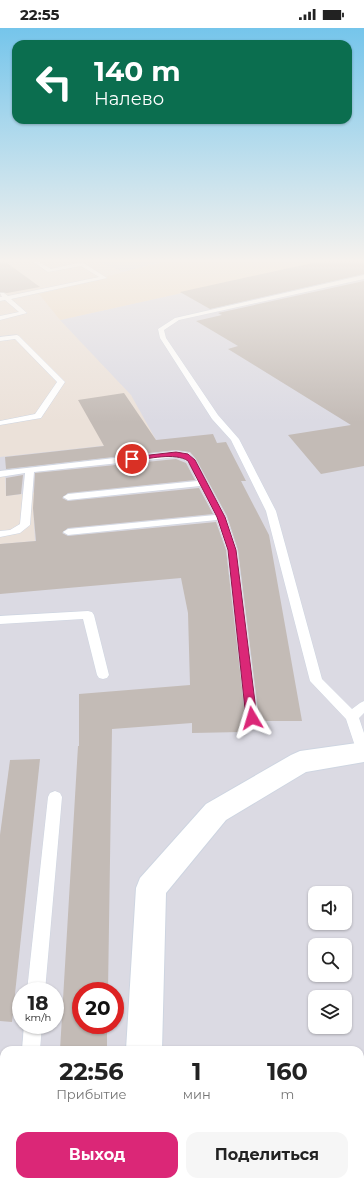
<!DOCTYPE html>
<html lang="ru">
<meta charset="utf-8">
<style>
:root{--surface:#fff;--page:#f6f6f6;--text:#222;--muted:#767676;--accent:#db2777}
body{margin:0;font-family:Montserrat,sans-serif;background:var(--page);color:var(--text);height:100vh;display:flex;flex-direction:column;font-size:15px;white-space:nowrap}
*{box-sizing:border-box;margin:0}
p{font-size:13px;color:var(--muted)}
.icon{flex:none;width:22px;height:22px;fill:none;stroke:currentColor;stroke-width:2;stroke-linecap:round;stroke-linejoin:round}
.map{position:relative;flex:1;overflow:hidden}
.sheet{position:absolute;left:0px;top:1018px;width:364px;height:140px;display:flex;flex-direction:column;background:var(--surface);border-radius:12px 12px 0 0;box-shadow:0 1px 3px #0004}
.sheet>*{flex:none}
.hud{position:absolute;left:12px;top:12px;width:340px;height:84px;border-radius:12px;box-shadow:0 1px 3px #0004;background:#0b6e4f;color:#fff;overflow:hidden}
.controls{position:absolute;left:308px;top:858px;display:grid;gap:8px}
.controls a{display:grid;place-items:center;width:44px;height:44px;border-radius:8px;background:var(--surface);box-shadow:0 1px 3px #0004;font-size:20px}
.speed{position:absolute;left:12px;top:954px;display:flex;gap:8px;font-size:20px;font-weight:700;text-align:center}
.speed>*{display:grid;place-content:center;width:52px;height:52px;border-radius:50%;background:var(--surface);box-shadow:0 1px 3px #0004;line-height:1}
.speed small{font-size:10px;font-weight:400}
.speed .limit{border:6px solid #d22;background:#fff;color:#111}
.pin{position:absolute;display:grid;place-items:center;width:34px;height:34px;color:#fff;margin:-17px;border:2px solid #fff;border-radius:50%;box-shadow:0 1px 4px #0007}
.me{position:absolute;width:44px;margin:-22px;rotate:353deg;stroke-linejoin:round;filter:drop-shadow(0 0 3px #0008)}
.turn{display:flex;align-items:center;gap:14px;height:84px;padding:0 16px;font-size:18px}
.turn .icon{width:52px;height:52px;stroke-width:2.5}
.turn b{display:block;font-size:28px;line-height:34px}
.eta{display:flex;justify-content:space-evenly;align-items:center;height:68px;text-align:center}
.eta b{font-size:24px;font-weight:700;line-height:28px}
.primary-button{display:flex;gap:8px;margin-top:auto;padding:8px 16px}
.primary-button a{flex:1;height:46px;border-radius:12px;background:var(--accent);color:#fff;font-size:16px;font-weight:700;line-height:46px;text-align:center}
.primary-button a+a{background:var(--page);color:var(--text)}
.status{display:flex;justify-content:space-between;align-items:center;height:28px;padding:0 20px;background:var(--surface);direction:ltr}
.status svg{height:11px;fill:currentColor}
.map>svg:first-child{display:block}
.industrial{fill:#dbdae3;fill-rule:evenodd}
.education{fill:#eddcc8}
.building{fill:#c3bbb6}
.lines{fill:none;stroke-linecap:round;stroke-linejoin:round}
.service-casing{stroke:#ced5e1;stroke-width:1}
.minor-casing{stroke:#ced5e1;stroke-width:2}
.service{fill:#fff;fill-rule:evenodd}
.minor{fill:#fff;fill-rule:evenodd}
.route{fill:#db2777;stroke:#8e194d}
</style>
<div class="status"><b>22:55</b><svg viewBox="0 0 49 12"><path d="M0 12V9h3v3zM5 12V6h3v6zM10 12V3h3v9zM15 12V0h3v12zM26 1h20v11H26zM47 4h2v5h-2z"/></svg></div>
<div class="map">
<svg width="364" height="1158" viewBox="0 0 364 1158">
<rect width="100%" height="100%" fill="#ebe1d9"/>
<g class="industrial">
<polygon points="95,232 170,232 123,244"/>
<path d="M 331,232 L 364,232 L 364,1158 L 0,1158 L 0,516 L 35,513 L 33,480 L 41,479 L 39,464 L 6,468 L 5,442 L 0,442 L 0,429 L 156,412 L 131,367 L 60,292 ZM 315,865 L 345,865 L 345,895 L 315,895 ZM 315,917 L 345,917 L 345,947 L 315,947 ZM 21,963 L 55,963 L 55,997 L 21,997 ZM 81,963 L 115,963 L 115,997 L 81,997 ZM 315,969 L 345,969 L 345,999 L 315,999 ZM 4,1022 L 360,1022 L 360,1154 L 4,1154 Z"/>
</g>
<polygon class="education" points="170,232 331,232 60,292 39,266"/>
<g class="building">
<polygon points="0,232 3,232 40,259 7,265 0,264"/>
<polygon points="326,232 364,232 364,246 210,281 180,264"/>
<polygon points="364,253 364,438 321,446 288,407 351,397 228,321 238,318 196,293 222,287 218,285"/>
<polygon points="124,365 156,412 213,406 217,415 226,414 246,453 241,453 269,507 302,693 258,693 259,690 238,522 227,488 196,431 190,424 176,422 6,441 5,429 104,418 78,372"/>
<polygon points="176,431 186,435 195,452 68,465 62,470 68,473 199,460 213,486 68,500 62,505 68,508 216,494 226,522 246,694 241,694 242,704 192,705 192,695 112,701 108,963 81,963 81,997 107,997 107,1022 60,1022 78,718 79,718 79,666 190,657 188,585 181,550 0,566 0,516 36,513 33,480 35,445"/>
<polygon points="23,447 21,466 6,468 6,450"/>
<polygon points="40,731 12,994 0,993 0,807 10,732"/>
</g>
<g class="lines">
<defs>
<g id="service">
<polygon points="31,232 36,232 51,241 82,234 107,250 11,271 27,285 0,292 0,288 19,284 5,272 0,273 0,269 2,269 0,265 4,265 8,268 99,249 81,238 48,244"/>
<polygon points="364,247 364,251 179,292 164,302 166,310 218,387 239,411 276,483 322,651 352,681 360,675 364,673 364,685 359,690 364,705 364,729 359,728 357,724 346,691 310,653 266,483 231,412 212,391 160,310 158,301 175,290"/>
<polygon points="17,307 19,308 65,354 41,390 0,397 0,393 35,386 57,354 15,311 0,313 0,309"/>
<path d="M 176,423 L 189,425 L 195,432 L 226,489 L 237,522 L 258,690 L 257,693 L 252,695 L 247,693 L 246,690 L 227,522 L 217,492 L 68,507 L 63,504 L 68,501 L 215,487 L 200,458 L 68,472 L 63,469 L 68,466 L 197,453 C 192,442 190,430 176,429 L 34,444 L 30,497 L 20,505 L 0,509 L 0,503 L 10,502 L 20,496 L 25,445 L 0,449 L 0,443 Z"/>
<polygon points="88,583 92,584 94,587 109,647 107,650 103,651 99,650 97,647 83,591 0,596 0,588"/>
<polygon points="55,763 60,765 62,769 45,963 27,963 48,769 50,765"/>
<polygon points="24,997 42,997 40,1022 22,1022"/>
<rect x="8" y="1154" width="20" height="4"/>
</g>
<g id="minor">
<polygon points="364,714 364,734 306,744 226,792 166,865 162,1022 126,1022 136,860 140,850 206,776 291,727 300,723"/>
<rect x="119" y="1154" width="40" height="4"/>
</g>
</defs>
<use href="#service" class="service-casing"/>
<use href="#minor" class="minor-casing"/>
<use href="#service" class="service"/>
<use href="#minor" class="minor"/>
</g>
<linearGradient id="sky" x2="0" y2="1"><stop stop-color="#75c5eb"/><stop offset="0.59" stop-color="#f6f2ee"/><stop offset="1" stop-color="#f6f2ee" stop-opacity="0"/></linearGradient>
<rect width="364" height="394" fill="url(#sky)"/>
<path class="route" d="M 176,424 L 188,426 L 195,432 L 225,489 L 236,522 L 257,690 L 255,693 L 248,693 L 246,690 L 228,522 L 217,489 L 188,433 C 176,424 147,431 132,433 L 129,431 L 132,429 Z"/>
</svg>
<div class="controls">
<a><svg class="icon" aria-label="sound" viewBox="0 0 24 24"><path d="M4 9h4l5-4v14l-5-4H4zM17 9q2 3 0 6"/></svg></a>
<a><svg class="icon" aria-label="search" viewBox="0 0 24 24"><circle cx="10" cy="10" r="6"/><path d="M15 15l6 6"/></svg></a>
<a><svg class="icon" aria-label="layers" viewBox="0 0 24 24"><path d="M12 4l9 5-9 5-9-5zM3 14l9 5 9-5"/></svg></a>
</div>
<div class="speed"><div>18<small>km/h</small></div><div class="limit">20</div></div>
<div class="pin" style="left:132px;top:431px;background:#d93025"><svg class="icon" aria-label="arrive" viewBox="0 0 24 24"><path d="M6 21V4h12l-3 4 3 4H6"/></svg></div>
<svg class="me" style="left:252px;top:690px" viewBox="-20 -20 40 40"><path d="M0-17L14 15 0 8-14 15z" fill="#db2777" stroke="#fff" stroke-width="4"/></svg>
<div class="hud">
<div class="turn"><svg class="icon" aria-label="left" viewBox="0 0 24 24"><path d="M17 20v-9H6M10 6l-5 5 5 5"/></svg><div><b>140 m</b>Налево</div></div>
</div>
<section class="sheet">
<div class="eta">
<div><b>22:56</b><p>Прибытие</p></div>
<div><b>1</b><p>мин</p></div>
<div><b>160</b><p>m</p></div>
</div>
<div class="primary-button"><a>Выход</a><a>Поделиться</a></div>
</section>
</div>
